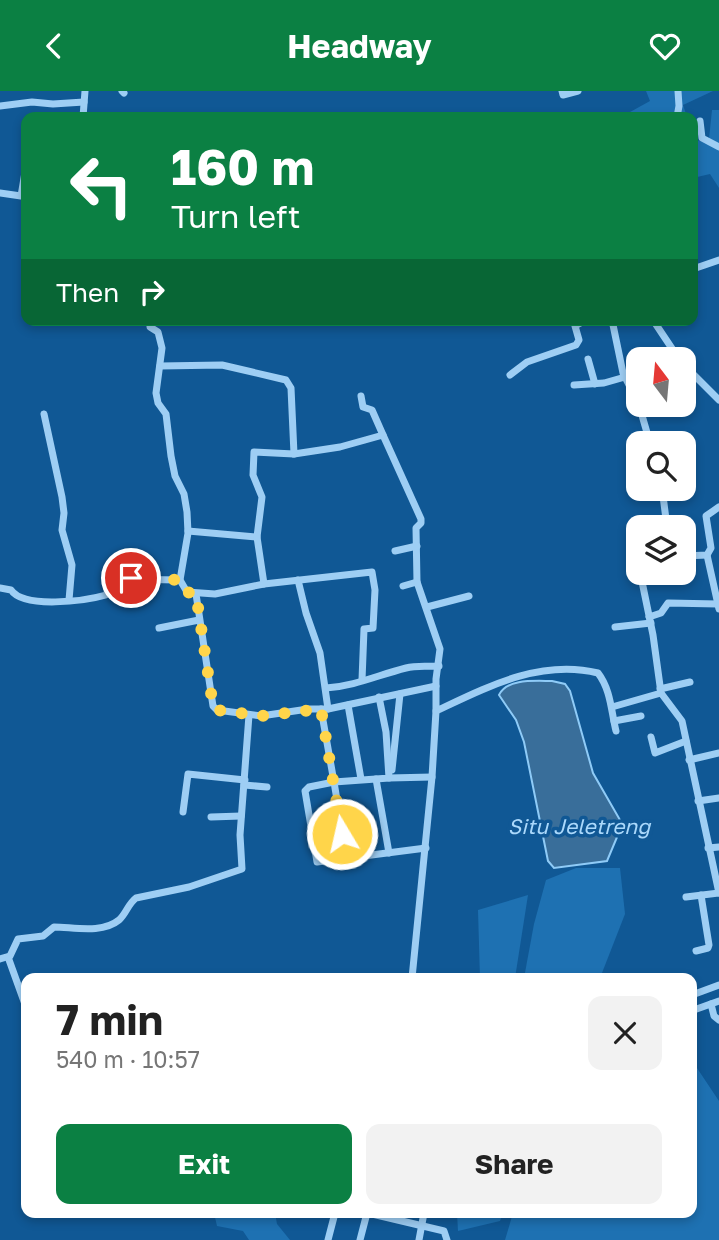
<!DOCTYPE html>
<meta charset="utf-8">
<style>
:root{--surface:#fff;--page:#f2f2f2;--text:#222;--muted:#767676;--accent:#0b8043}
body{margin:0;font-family:"Golos Text",sans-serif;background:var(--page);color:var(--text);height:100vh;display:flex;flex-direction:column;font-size:26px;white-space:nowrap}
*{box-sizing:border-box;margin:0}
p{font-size:23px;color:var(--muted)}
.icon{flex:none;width:38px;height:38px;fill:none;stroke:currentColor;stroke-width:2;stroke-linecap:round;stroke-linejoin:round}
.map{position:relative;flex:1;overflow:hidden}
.details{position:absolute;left:21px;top:882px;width:676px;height:245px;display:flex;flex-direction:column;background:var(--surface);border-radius:14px;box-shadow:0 4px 10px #0003}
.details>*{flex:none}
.hud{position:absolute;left:21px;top:21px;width:677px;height:214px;border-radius:14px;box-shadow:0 4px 10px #0003;background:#0b8043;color:#fff;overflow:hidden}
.needle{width:46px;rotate:344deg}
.fabs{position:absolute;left:626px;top:256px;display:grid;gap:14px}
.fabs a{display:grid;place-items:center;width:70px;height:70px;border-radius:14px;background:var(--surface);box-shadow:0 4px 10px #0003;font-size:35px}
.pin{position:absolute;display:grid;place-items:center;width:60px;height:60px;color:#fff;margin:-30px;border:4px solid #fff;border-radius:50%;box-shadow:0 2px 7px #0007}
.me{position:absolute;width:77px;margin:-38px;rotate:351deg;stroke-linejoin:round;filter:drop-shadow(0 0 5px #0008)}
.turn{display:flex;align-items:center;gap:24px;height:147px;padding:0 35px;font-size:32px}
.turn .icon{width:91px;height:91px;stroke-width:2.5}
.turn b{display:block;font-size:49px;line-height:60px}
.then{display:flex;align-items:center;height:66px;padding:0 35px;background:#0003;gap:14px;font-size:26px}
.round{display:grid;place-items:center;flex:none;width:74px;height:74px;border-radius:14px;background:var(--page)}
.headline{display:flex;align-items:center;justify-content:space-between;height:119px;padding:0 35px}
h1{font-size:42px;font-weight:700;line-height:52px}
.action{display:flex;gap:14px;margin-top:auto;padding:14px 35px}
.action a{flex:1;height:80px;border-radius:14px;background:var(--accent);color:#fff;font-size:28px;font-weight:700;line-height:80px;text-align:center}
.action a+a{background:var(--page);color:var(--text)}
header{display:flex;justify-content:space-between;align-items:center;height:91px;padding:0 35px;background:var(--accent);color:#fff;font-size:32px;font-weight:700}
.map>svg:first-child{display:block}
.green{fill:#1e71b2}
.water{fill:#396e9a;stroke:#8fcbf7;stroke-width:2}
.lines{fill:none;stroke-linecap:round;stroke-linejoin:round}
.minor{stroke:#9ecef4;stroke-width:7}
.route{stroke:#ffd54a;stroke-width:12;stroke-dasharray:0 21.6}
.labels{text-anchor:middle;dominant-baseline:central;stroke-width:7;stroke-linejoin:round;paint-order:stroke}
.water-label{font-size:21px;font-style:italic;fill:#aad8fb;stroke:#105895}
</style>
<header><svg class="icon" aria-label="back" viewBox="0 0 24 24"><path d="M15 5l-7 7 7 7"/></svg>Headway<svg class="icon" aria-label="heart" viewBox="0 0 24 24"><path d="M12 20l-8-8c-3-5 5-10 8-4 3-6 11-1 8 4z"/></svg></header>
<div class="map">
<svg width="719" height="1149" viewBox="0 0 719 1149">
<rect width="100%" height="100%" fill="#105895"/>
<g class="green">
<polygon points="646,0 713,0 683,14 687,26 621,26 650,10"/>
<polygon points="712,19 719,19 719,97 710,83 693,87 693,44 696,50 709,48"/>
<polygon points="576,777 620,777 625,823 600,887 524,887 534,833 546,789"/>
<polygon points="528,804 515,887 480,887 478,819"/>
<polygon points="691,968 719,1010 719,1149 505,1149 513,1122 691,1122"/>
<polygon points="214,1122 275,1122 277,1133 290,1149 249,1149 243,1140 217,1135"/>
<polygon points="457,1122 503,1122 500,1130 458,1140"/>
</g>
<path class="water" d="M 552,590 L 565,593 L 570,600 L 593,682 L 620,729 L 620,739 L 607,770 L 554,777 L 548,770 L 524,651 L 516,629 L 499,604 C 507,587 536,590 552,590 Z"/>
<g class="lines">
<g class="minor">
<polyline points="122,0 124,2"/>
<polyline points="562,0 563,4 578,0"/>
<polyline points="0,15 32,11 53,13 84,11"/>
<polyline points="83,26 85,0"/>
<polyline points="677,26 679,15 678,0"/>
<polyline points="700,30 702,47 719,56"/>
<polyline points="0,102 21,105 26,75"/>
<polyline points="693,178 719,169"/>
<polyline points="150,229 150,236 158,241 162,257 156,302 158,312 166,323 171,365 175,385 184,403 187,421 188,442 180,489 187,501 215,503 264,493 372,481 375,499 373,537 364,538 362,589"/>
<polyline points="612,229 623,282 639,314 650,352"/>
<polyline points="653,229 679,268"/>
<polyline points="588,268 595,293"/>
<polyline points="684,274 719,309"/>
<polyline points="160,275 222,274 286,289 291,297 294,363 340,356 383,344 421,428 421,432 416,437 417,491"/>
<polyline points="510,284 527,271 576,254 579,249 575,235 586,229"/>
<polyline points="574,294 604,292 625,286"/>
<polyline points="361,305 363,316 372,319 383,344"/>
<polyline points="44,323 62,406 64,422 62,439 72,474 69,509"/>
<polyline points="662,397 667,436"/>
<polyline points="188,440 257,446"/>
<polyline points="395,460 417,455"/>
<polyline points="707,464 719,518"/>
<polyline points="684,465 707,464 711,457 706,425 719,416"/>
<polyline points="639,476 653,544 661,602 682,630 719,802"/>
<polyline points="298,489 306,522 320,562 328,618"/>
<polyline points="264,493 257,446 262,406 253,384 254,361 294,363"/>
<path d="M 403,495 L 417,491 L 440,558 L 436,588 L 436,620 C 487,596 540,568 598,582 C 611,599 611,620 616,640"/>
<path d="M 0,497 L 11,499 C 24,518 85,510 106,504 L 111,491 L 116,488 L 180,489"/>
<polyline points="196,503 213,615 217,619 261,625 308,618 328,618 436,595"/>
<polyline points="427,516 469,505"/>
<polyline points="649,526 661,522 668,512 718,513"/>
<polyline points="615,536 651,532"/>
<polyline points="159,537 199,529"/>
<path d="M 326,597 C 355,595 378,584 406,577 C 417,574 428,576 439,575"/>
<polyline points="660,598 690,591"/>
<polyline points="379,606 386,641 389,687 376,688 389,762"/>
<polyline points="348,614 361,688"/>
<polyline points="612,616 661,602"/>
<polyline points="321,618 334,691 309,696 305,700 317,771 426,757"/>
<polyline points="614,630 641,625"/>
<polyline points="651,646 655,662 686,650"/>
<polyline points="689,669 719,662"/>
<polyline points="392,679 400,603"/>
<polyline points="389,687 432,686"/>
<polyline points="244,694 267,696"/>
<polyline points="698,710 719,707"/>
<polyline points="183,721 188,683 245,689"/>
<polyline points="211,726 241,725"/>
<polyline points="708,757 719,756"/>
<polyline points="347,769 334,691 376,688"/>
<polyline points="686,806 719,802"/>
<polyline points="696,860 708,857 709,854 701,804"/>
<polyline points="8,866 26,916"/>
<path d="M 0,868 L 10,865 L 18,848 L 43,845 L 54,836 C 73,836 102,843 119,829 C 126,823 128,813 136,807 L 189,796 L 242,778 L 240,744 L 249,624"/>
<polyline points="412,887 432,686 436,620"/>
<polyline points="692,904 719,894"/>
<polyline points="711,913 714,925 719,929"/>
<polyline points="691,920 719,910"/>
<polyline points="368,1122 444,1140 447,1149"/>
<polyline points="328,1149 335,1122"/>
<polyline points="360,1149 367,1122"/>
<polyline points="419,1149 424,1122"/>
</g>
</g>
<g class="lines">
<polyline class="route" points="131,487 180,489 187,501 196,503 213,615 217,619 261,625 321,618 342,743"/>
</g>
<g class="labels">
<g class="water-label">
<text x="579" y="735">Situ Jeletreng</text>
</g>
</g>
</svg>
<div class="fabs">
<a><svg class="needle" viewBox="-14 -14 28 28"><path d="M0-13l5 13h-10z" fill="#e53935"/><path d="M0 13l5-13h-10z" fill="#767676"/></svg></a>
<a><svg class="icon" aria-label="search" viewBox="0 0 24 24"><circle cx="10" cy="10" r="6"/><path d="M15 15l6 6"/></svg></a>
<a><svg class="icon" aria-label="layers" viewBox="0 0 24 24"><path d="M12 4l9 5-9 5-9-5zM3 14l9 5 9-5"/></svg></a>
</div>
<div class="pin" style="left:131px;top:487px;background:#d93025"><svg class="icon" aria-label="arrive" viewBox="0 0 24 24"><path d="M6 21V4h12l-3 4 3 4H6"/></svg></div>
<svg class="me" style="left:342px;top:743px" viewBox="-20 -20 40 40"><circle r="17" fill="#ffd54a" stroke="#fff" stroke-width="3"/><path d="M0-11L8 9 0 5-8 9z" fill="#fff"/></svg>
<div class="hud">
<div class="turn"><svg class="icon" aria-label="left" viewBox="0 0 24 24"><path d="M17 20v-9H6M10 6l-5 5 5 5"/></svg><div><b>160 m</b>Turn left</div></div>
<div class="then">Then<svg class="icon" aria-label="right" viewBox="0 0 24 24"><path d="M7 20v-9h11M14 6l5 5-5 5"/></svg></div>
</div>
<section class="details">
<div class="headline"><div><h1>7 min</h1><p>540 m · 10:57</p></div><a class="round"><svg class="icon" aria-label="close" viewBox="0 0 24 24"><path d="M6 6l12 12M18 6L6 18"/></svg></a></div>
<div class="action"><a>Exit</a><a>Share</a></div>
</section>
</div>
